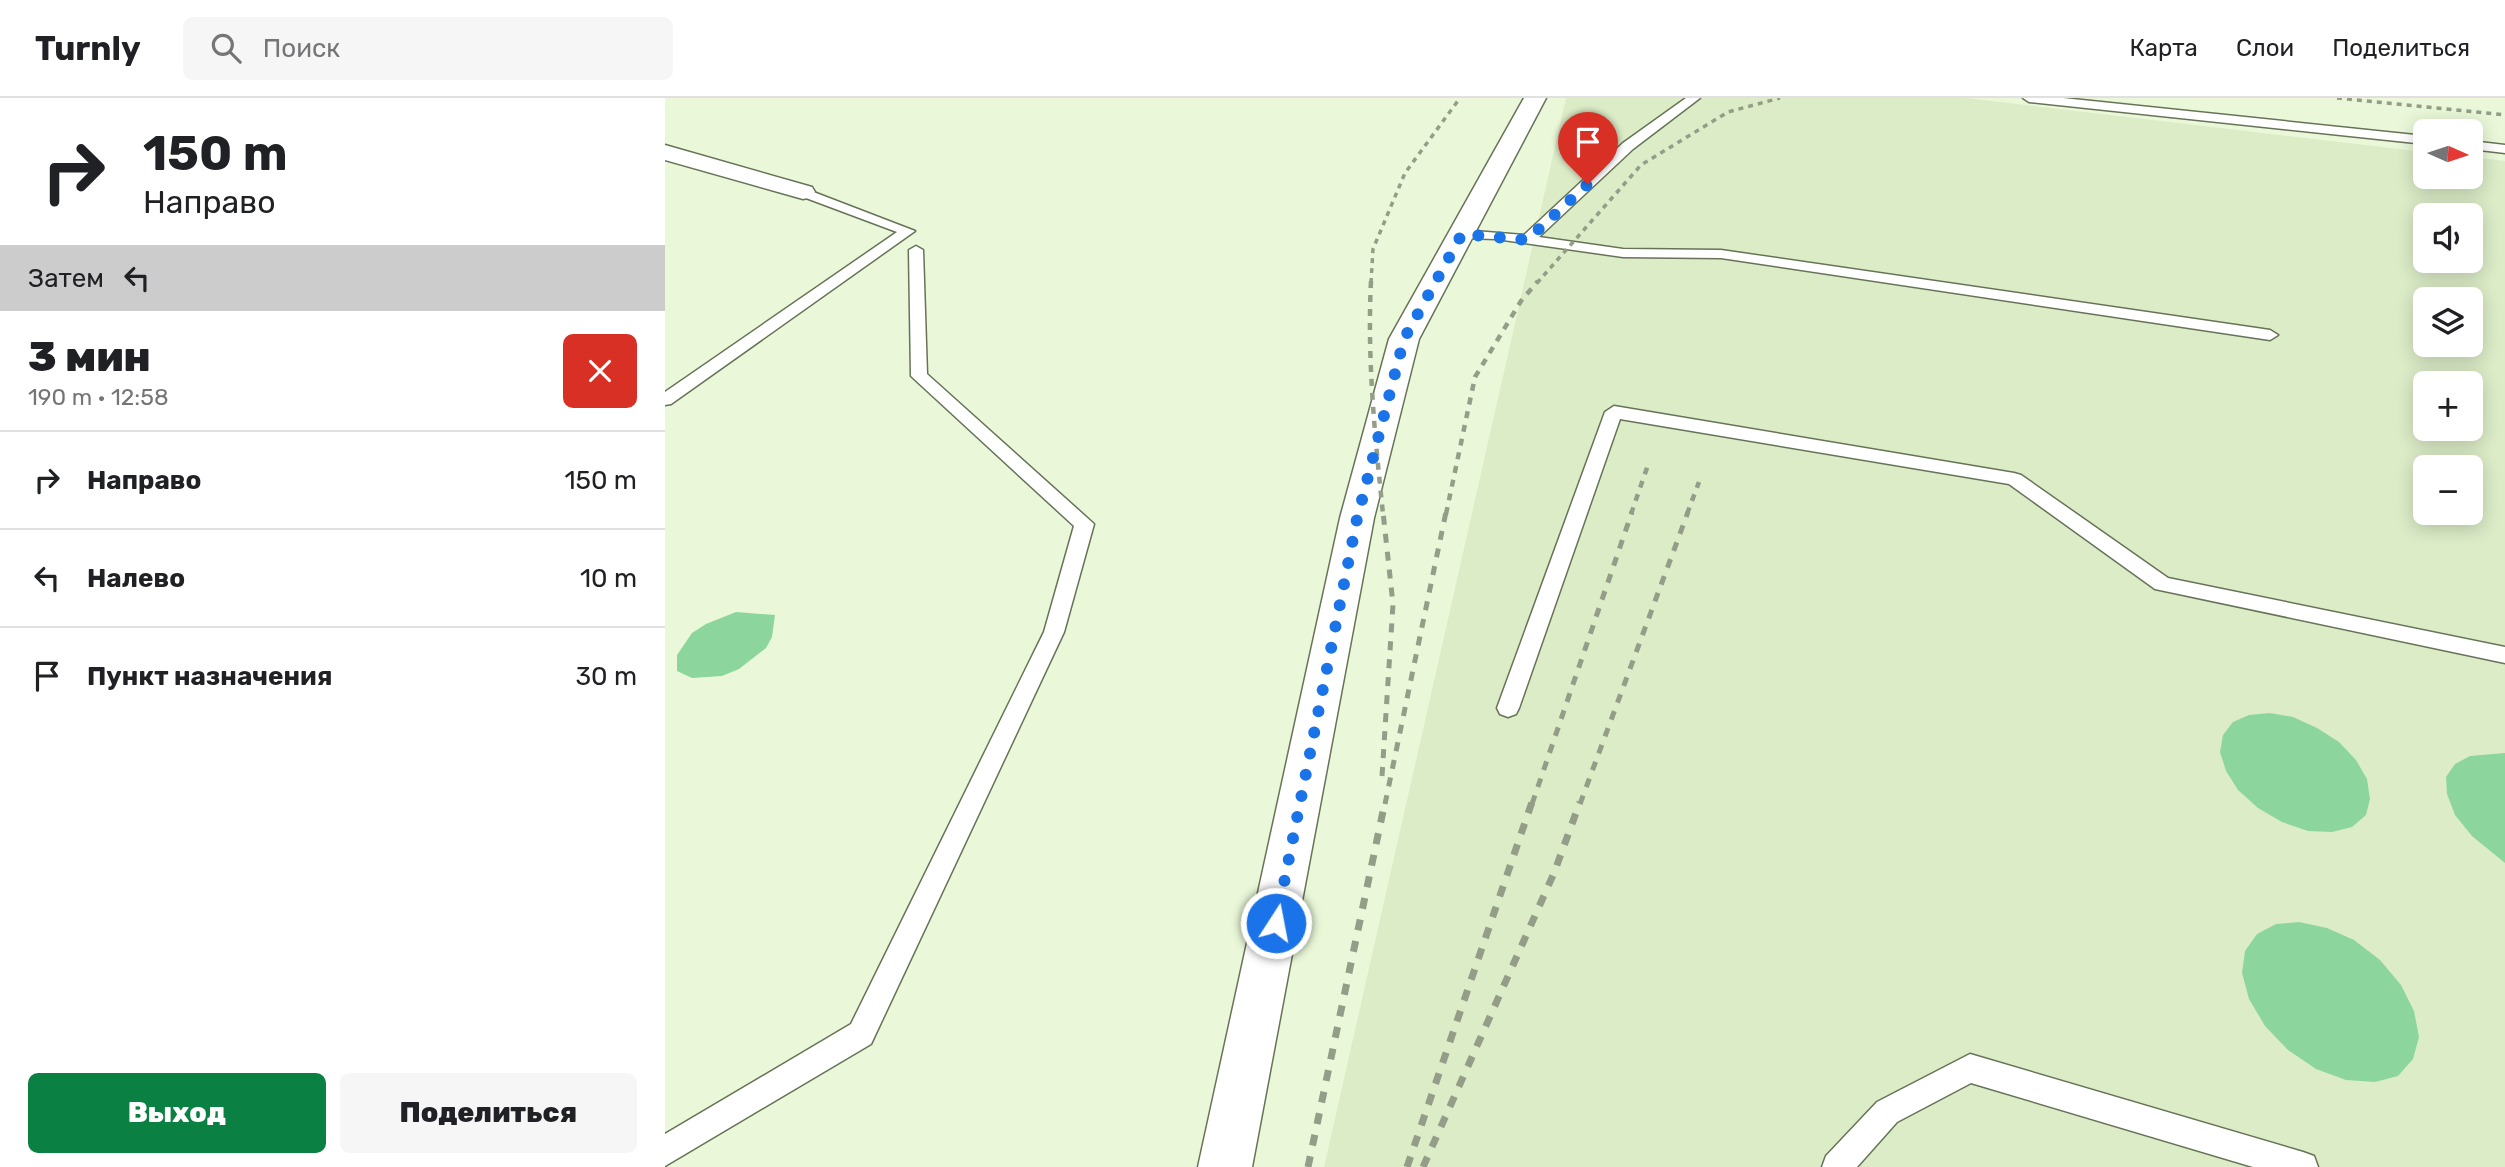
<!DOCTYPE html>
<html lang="ru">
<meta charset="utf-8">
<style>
:root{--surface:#fff;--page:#f6f6f6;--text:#202124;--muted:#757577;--line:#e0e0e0;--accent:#0b8043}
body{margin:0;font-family:Rubik,sans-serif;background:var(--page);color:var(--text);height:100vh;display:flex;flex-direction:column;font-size:26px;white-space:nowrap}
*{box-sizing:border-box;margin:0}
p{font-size:23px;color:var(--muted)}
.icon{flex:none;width:38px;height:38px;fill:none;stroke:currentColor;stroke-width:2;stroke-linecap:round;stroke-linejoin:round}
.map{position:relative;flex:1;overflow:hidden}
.details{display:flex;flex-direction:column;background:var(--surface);width:665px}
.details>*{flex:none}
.top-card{background:#fff;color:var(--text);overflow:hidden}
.needle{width:46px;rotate:93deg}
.fabs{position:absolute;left:1748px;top:21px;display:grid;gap:14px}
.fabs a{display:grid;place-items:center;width:70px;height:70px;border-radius:10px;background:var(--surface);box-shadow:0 4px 18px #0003;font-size:35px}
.pin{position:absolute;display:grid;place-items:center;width:60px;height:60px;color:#fff;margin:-72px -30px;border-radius:50% 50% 50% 0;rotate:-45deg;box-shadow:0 0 7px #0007}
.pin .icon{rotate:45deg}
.me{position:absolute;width:77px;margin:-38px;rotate:11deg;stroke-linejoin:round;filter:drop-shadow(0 0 5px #0008)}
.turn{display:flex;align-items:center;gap:24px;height:147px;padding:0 28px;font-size:32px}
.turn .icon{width:91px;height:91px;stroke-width:2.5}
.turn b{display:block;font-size:49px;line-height:60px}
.then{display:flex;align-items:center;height:66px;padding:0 28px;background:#0003;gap:14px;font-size:26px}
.round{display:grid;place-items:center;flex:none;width:74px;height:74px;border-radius:10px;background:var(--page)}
.headline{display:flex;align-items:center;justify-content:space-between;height:119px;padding:0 28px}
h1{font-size:42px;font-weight:800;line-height:52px}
.button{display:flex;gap:14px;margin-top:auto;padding:14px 28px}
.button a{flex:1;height:80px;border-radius:10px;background:var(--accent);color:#fff;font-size:28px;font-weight:800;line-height:80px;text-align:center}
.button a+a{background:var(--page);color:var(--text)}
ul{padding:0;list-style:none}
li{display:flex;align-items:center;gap:21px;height:98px;padding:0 28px;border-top:2px solid var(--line)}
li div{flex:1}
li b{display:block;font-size:26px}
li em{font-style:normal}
header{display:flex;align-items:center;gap:42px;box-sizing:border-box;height:98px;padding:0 35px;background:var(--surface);border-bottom:2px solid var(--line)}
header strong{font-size:33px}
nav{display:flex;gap:38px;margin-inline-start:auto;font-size:24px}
.search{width:490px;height:63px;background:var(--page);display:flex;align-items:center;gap:18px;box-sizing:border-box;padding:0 24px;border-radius:10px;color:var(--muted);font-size:26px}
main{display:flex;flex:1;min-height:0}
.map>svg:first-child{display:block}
.built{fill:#dcecc7;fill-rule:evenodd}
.building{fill:#8cd69d}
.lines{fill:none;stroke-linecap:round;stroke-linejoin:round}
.service-casing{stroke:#677357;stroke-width:3}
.minor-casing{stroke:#677357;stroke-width:3}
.service{fill:#fff;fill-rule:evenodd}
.minor{fill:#fff;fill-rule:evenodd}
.rail-far3{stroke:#939d87;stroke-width:3.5;stroke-dasharray:5 5;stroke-linecap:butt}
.rail-far2{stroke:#939d87;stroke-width:4.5;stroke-dasharray:7 7;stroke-linecap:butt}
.rail-far1{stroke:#939d87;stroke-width:5;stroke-dasharray:9 9;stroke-linecap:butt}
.rail{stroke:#939d87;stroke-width:7;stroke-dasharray:11 11;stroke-linecap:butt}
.route{stroke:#1a73e8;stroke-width:12;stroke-dasharray:0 21.6}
</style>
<header>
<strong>Turnly</strong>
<div class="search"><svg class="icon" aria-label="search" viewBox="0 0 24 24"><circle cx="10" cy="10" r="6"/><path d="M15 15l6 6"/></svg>Поиск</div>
<nav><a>Карта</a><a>Слои</a><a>Поделиться</a></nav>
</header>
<main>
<section class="details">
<div class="top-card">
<div class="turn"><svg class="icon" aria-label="right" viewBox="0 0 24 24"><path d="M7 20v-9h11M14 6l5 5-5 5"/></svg><div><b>150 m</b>Направо</div></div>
<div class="then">Затем<svg class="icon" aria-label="left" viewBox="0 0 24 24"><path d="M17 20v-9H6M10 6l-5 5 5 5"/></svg></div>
</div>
<div class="headline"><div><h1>3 мин</h1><p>190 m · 12:58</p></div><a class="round" style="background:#d93025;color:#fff"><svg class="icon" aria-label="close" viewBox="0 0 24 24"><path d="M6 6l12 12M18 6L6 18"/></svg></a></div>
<ul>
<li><svg class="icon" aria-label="right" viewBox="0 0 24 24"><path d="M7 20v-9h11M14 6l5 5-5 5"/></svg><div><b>Направо</b></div><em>150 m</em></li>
<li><svg class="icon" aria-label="left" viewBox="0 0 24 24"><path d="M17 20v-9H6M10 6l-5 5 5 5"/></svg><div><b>Налево</b></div><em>10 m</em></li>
<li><svg class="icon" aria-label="arrive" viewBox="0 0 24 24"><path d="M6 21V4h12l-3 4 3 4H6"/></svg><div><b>Пункт назначения</b></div><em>30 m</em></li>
</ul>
<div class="button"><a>Выход</a><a>Поделиться</a></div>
</section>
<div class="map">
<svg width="1840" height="1069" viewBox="0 0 1840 1069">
<rect width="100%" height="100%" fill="#eaf8d9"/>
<path class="built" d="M 901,0 L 1301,0 L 1760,54 L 1760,79 L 1806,79 L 1806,59 L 1840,63 L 1840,1069 L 659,1069 ZM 1760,117 L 1806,117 L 1806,163 L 1760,163 ZM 1760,201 L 1806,201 L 1806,247 L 1760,247 ZM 1760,285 L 1806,285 L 1806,331 L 1760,331 ZM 1760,369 L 1806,369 L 1806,415 L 1760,415 Z"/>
<g class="building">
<polygon points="71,514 110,517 107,539 101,550 74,571 57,578 27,580 12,573 12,557 27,535 41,526"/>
<polygon points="1605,615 1628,619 1652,630 1674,644 1691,662 1702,681 1705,701 1701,717 1687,729 1667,734 1643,733 1617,724 1593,710 1573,692 1561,673 1555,654 1558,637 1568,624 1584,617"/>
<polygon points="1840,655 1840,765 1807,738 1790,717 1782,696 1781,679 1790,666 1805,658"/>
<polygon points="1634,824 1662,830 1689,842 1715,862 1736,887 1749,913 1754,939 1748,961 1733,978 1710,984 1681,982 1651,971 1623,952 1600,928 1584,901 1577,875 1580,853 1592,836 1611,826"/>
</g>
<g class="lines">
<defs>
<g id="service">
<polygon points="1021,0 1035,0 968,51 874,139 958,151 1056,152 1605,232 1613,237 1605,242 1056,160 958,159 831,141 797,140 790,136 797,132 859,137 958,45"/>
<polygon points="1358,0 1398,0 1760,38 1760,46 1364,4"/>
<polygon points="1806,43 1840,47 1840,55 1806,51"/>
<polygon points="138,90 250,133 6,306 0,307 0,294 232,134 133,97 131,94"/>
<polygon points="251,148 258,152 262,276 429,426 399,534 206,946 0,1068 0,1036 186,926 379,534 409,428 246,278 244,152"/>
<polygon points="949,308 1349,375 1356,377 1503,480 1840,549 1840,565 1490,491 1344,386 955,321 854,610 851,616 843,619 835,616 832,610 940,314"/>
<polygon points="1305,956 1638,1054 1649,1058 1653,1069 1588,1069 1306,985 1232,1024 1192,1069 1157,1069 1161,1058 1212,1004"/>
</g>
<g id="minor">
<polygon points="859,0 881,0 754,241 709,420 587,1069 533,1069 675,420 724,241"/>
<polygon points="0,47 147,89 150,94 147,99 138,101 0,62"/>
</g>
</defs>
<use href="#service" class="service-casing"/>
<use href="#minor" class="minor-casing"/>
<use href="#service" class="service"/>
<use href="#minor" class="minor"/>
<g class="rail-far3">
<polyline points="1672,0 1840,17"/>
<polyline points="706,185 708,151 740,75 795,0"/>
<polyline points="872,185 976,67 1063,14 1115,0"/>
</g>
<g class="rail-far2">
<path d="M 706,183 C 702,261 710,339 718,416"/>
<polyline points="781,416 810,279 856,203 873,183"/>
<polyline points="966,416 983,367"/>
<polyline points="1022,416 1034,384"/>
</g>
<g class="rail-far1">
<polyline points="717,678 728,506 718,414"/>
<polyline points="720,706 781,414"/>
<polyline points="867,706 967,414"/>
<polyline points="915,706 1023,414"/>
</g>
<g class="rail">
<polyline points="643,1069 720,704"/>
<polyline points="742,1069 867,704"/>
<polyline points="758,1069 889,775 915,704"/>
</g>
</g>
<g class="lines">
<polyline class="route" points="611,825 692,421 739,241 797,136 862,142 923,86"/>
</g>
</svg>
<div class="fabs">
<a><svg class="needle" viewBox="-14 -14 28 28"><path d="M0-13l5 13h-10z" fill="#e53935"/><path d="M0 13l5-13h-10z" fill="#757577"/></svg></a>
<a><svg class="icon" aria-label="sound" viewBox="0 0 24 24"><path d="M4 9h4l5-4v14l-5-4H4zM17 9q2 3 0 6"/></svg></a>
<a><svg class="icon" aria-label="layers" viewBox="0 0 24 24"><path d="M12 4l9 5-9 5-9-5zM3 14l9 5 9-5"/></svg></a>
<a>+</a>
<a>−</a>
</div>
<div class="pin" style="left:923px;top:86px;background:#d93025"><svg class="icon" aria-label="arrive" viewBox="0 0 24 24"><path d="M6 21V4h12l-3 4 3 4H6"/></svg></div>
<svg class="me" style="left:611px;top:825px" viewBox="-20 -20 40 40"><circle r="17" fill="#1a73e8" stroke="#fff" stroke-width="3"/><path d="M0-11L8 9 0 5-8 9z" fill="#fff"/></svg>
</div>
</main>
